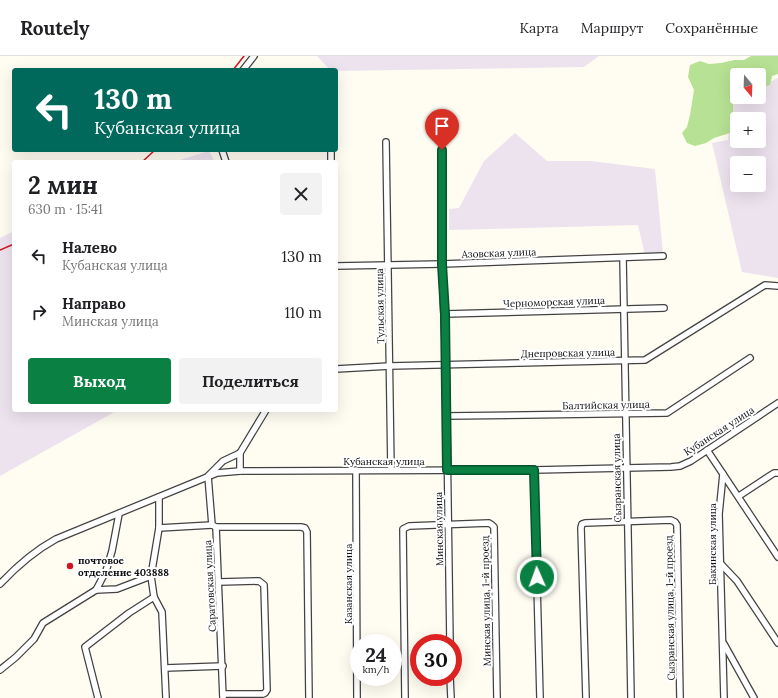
<!DOCTYPE html>
<html lang="ru">
<meta charset="utf-8">
<style>
:root{--surface:#fff;--page:#f2f2f2;--text:#202124;--muted:#757577;--line:#e0e0e0;--accent:#0b8043}
body{margin:0;font-family:Lora,serif;background:var(--page);color:var(--text);height:100vh;display:flex;flex-direction:column;font-size:15px;white-space:nowrap}
*{box-sizing:border-box;margin:0}
p{font-size:13px;color:var(--muted)}
.icon{flex:none;width:22px;height:22px;fill:none;stroke:currentColor;stroke-width:2;stroke-linecap:round;stroke-linejoin:round}
.map{position:relative;flex:1;overflow:hidden}
.panel{position:absolute;left:12px;top:104px;width:326px;height:252px;display:flex;flex-direction:column;background:var(--surface);border-radius:4px;box-shadow:0 4px 16px #0002}
.panel>*{flex:none}
.top-card{position:absolute;left:12px;top:12px;width:326px;height:84px;border-radius:4px;box-shadow:0 4px 16px #0002;background:#00695c;color:#fff;overflow:hidden}
.needle{width:26px;rotate:161deg}
.tools{position:absolute;left:730px;top:12px;display:grid;gap:8px}
.tools a{display:grid;place-items:center;width:36px;height:36px;border-radius:4px;background:var(--surface);box-shadow:0 4px 16px #0002;font-size:20px}
.speed{position:absolute;left:350px;top:578px;display:flex;gap:8px;font-size:20px;font-weight:700;text-align:center}
.speed>*{display:grid;place-content:center;width:52px;height:52px;border-radius:50%;background:var(--surface);box-shadow:0 4px 16px #0002;line-height:1}
.speed small{font-size:10px;font-weight:400}
.speed .limit{border:6px solid #d22;background:#fff;color:#111}
.pin{position:absolute;display:grid;place-items:center;width:34px;height:34px;color:#fff;margin:-41px -17px;border-radius:50% 50% 50% 0;rotate:-45deg;box-shadow:0 0 4px #0007}
.pin .icon{rotate:45deg}
.me{position:absolute;width:44px;margin:-22px;rotate:358deg;stroke-linejoin:round;filter:drop-shadow(0 0 3px #0008)}
.turn{display:flex;align-items:center;gap:14px;height:84px;padding:0 16px;font-size:18px}
.turn .icon{width:52px;height:52px;stroke-width:2.5}
.turn b{display:block;font-size:28px;line-height:34px}
.round{display:grid;place-items:center;flex:none;width:42px;height:42px;border-radius:4px;background:var(--page)}
.overview{display:flex;align-items:center;justify-content:space-between;height:68px;padding:0 16px}
h1{font-size:24px;font-weight:800;line-height:30px}
.button{display:flex;gap:8px;margin-top:auto;padding:8px 16px}
.button a{flex:1;height:46px;border-radius:4px;background:var(--accent);color:#fff;font-size:16px;font-weight:800;line-height:46px;text-align:center}
.button a+a{background:var(--page);color:var(--text)}
ul{padding:0;list-style:none}
li{display:flex;align-items:center;gap:12px;height:56px;padding:0 16px}
li div{flex:1}
li b{display:block;font-size:15px}
li em{font-style:normal}
header{display:flex;align-items:center;gap:24px;box-sizing:border-box;height:56px;padding:0 20px;background:var(--surface);border-bottom:1px solid var(--line)}
header strong{font-size:19px}
nav{display:flex;gap:22px;margin-inline-start:auto;font-size:14px}
.map>svg:first-child{display:block}
.industrial{fill:#ede3ef;fill-rule:evenodd}
.forest{fill:#b7e194}
.lines{fill:none;stroke-linecap:round;stroke-linejoin:round}
.minor-casing{stroke:#424242;stroke-width:8}
.minor{stroke:#fff;stroke-width:5.5}
.rail{stroke:#d01721;stroke-width:1.5}
.route-casing{stroke:#07532c;stroke-width:10}
.route{stroke:#0b8043;stroke-width:7}
.poi-dot{fill:#d01721;stroke:#fff;stroke-width:1.5}
.labels{text-anchor:middle;dominant-baseline:central;stroke-width:4;stroke-linejoin:round;paint-order:stroke}
.street-label{font-size:10px;fill:#0f0f0f;stroke:#fff}
.poi-label{font-size:10px;font-weight:bold;fill:#0f0f0f;stroke:#fff;text-anchor:start}
</style>
<header>
<strong>Routely</strong>
<nav><a>Карта</a><a>Маршрут</a><a>Сохранённые</a></nav>
</header>
<div class="map">
<svg width="778" height="642" viewBox="0 0 778 642">
<rect width="100%" height="100%" fill="#fffcf2"/>
<g class="industrial">
<polygon points="317,0 599,0 584,11 336,15 330,14"/>
<path d="M 778,22 L 778,222 L 742,216 L 712,87 L 728,84 L 732,45 L 739,41 L 759,41 L 759,31 ZM 737,63 L 759,63 L 759,85 L 737,85 ZM 737,107 L 759,107 L 759,129 L 737,129 Z"/>
<polygon points="515,77 547,105 591,105 655,113 663,197 645,199 638,169 449,174 449,153 459,152 484,105"/>
<polygon points="209,95 215,106 173,106"/>
<polygon points="14,175 14,354 118,354 0,420 0,182"/>
</g>
<polygon class="forest" points="751,0 778,0 778,18 772,20 770,29 763,31 759,34 759,19 737,19 737,41 750,41 733,47 733,76 714,82 706,87 695,90 687,87 682,77 687,71 690,59 694,34 688,21 690,9 700,5 709,8 721,7 734,4 744,4"/>
<g class="lines">
<defs>
<g id="minor">
<polyline points="243,14 254,0"/>
<polyline points="386,86 391,414"/>
<polyline points="222,94 226,106"/>
<polyline points="331,94 331,106"/>
<polyline points="442,94 442,208 446,309 450,587"/>
<polyline points="623,202 631,642"/>
<polyline points="336,210 442,208 663,200"/>
<polyline points="445,258 664,252"/>
<polyline points="336,313 390,310 645,304 765,229 778,230"/>
<polyline points="446,360 667,357 750,302"/>
<polyline points="707,394 723,418 719,458 724,642"/>
<polyline points="356,414 357,642"/>
<polyline points="534,414 540,642"/>
<polyline points="240,415 240,397"/>
<polyline points="723,418 778,501"/>
<polyline points="739,440 774,417 778,417"/>
<polyline points="159,441 159,472 151,520 154,541 162,556 166,642"/>
<polyline points="216,471 301,471 305,472 307,476 309,642"/>
<polyline points="159,472 212,469"/>
<polyline points="720,507 737,525 778,587"/>
<polyline points="219,526 259,525 264,529 267,634 265,637 263,638 223,638"/>
<path d="M 0,528 C 17,510 34,495 56,483 L 217,417 L 240,415 L 534,414 L 671,411 L 680,410 L 691,405 L 778,347"/>
<polyline points="96,534 117,533 151,520"/>
<polyline points="724,588 754,642"/>
<polyline points="165,612 223,610"/>
<polyline points="0,614 16,601 34,583 43,567 96,534 106,515 112,495 119,458"/>
<polyline points="450,621 451,642"/>
<polyline points="98,642 85,591 129,557 154,541"/>
<polyline points="223,642 216,471 212,469 208,420 223,405 240,397 266,354"/>
<polyline points="405,642 403,473 409,470 489,467 492,469 494,471 497,642"/>
<polyline points="586,642 581,472 582,468 585,467 671,464 675,466 677,469 680,642"/>
</g>
</defs>
<use href="#minor" class="minor-casing"/>
<use href="#minor" class="minor"/>
<g class="rail">
<polyline points="233,14 244,0"/>
<polyline points="142,106 155,94"/>
<polyline points="0,194 14,188"/>
</g>
</g>
<g class="lines">
<defs>
<polyline id="route" points="442,94 442,208 445,258 447,414 534,414 537,521"/>
</defs>
<use href="#route" class="route-casing"/>
<use href="#route" class="route"/>
</g>
<circle class="poi-dot" cx="70" cy="510" r="4"/>
<g class="labels">
<g class="street-label">
<text transform="translate(499 197) rotate(-2)">Азовская улица</text>
<text transform="translate(554 246) rotate(-2)">Черноморская улица</text>
<text transform="translate(380 250) rotate(-91)">Тульская улица</text>
<text transform="translate(568 297) rotate(-1)">Днепровская улица</text>
<text transform="translate(606 349) rotate(-1)">Балтийская улица</text>
<text transform="translate(719 375) rotate(-33)">Кубанская улица</text>
<text x="384" y="405">Кубанская улица</text>
<text transform="translate(617 422) rotate(-91)">Сызранская улица</text>
<text transform="translate(439 473) rotate(-91)">Минская улица</text>
<text transform="translate(712 488) rotate(-90)">Бакинская улица</text>
<text transform="translate(348 528) rotate(-90)">Казанская улица</text>
<text transform="translate(210 530) rotate(-93)">Саратовская улица</text>
<text transform="translate(486 545) rotate(-91)">Минская улица, 1-й проезд</text>
<text transform="translate(670 552) rotate(-91)">Сызранская улица, 1-й проезд</text>
</g>
<g class="poi-label">
<text x="78" y="504">почтовое<tspan x="78" dy="12">отделение 403888</tspan></text>
</g>
</g>
</svg>
<div class="tools">
<a><svg class="needle" viewBox="-14 -14 28 28"><path d="M0-13l5 13h-10z" fill="#e53935"/><path d="M0 13l5-13h-10z" fill="#757577"/></svg></a>
<a>+</a>
<a>−</a>
</div>
<div class="speed"><div>24<small>km/h</small></div><div class="limit">30</div></div>
<div class="pin" style="left:442px;top:94px;background:#d93025"><svg class="icon" aria-label="arrive" viewBox="0 0 24 24"><path d="M6 21V4h12l-3 4 3 4H6"/></svg></div>
<svg class="me" style="left:537px;top:521px" viewBox="-20 -20 40 40"><circle r="17" fill="#0b8043" stroke="#fff" stroke-width="3"/><path d="M0-11L8 9 0 5-8 9z" fill="#fff"/></svg>
<div class="top-card">
<div class="turn"><svg class="icon" aria-label="left" viewBox="0 0 24 24"><path d="M17 20v-9H6M10 6l-5 5 5 5"/></svg><div><b>130 m</b>Кубанская улица</div></div>
</div>
<section class="panel">
<div class="overview"><div><h1>2 мин</h1><p>630 m · 15:41</p></div><a class="round"><svg class="icon" aria-label="close" viewBox="0 0 24 24"><path d="M6 6l12 12M18 6L6 18"/></svg></a></div>
<ul>
<li><svg class="icon" aria-label="left" viewBox="0 0 24 24"><path d="M17 20v-9H6M10 6l-5 5 5 5"/></svg><div><b>Налево</b><p>Кубанская улица</p></div><em>130 m</em></li>
<li><svg class="icon" aria-label="right" viewBox="0 0 24 24"><path d="M7 20v-9h11M14 6l5 5-5 5"/></svg><div><b>Направо</b><p>Минская улица</p></div><em>110 m</em></li>
</ul>
<div class="button"><a>Выход</a><a>Поделиться</a></div>
</section>
</div>
